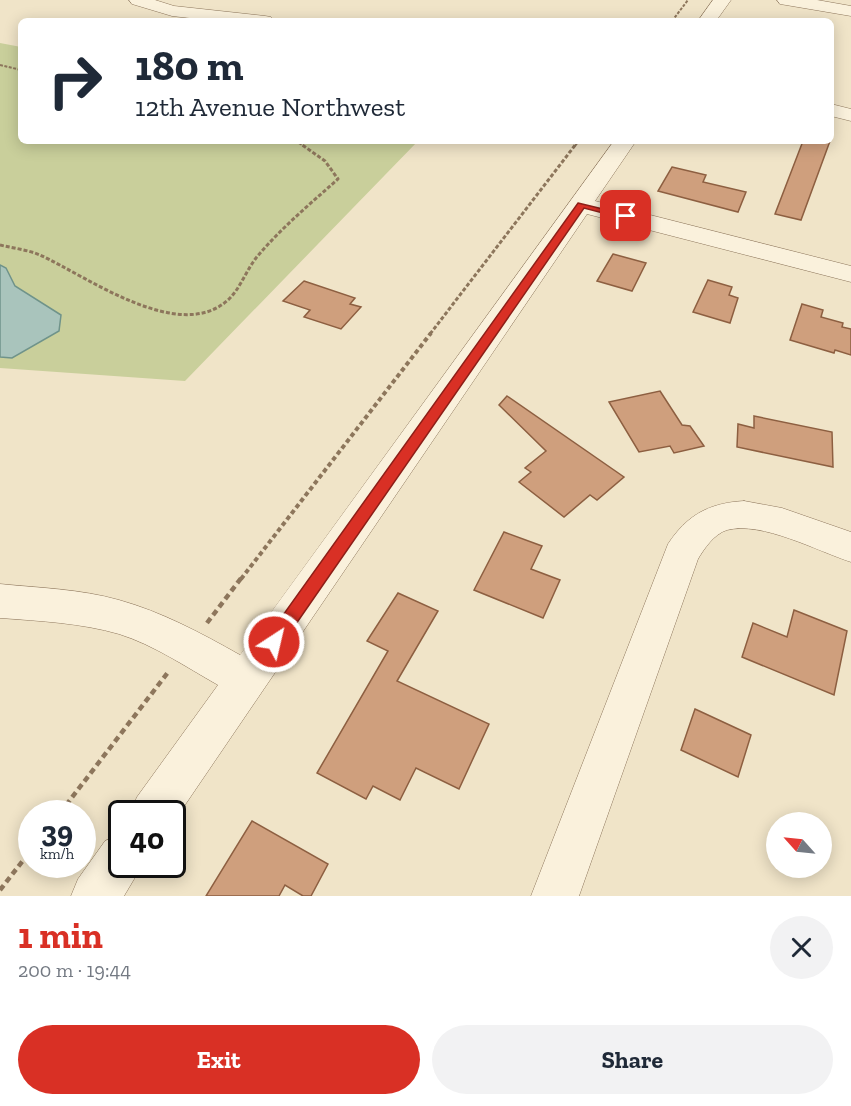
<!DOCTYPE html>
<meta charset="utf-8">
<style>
:root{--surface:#fff;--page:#f2f2f3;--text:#1f2937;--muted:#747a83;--accent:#d93025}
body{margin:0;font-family:"Zilla Slab",serif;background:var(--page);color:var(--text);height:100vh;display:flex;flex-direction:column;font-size:22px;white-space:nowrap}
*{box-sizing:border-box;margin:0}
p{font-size:20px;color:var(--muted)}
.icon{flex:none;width:33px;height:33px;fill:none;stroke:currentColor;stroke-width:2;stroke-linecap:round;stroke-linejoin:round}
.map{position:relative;height:896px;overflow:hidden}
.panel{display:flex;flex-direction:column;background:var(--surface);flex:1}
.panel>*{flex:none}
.guide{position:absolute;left:18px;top:18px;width:816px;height:126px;border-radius:9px;box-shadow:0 3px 15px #0003;background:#fff;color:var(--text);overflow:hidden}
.needle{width:39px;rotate:297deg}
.buttons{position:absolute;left:766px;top:812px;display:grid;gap:12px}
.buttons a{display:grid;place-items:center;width:66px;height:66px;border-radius:50%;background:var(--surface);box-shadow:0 3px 15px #0003;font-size:30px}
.speed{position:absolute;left:18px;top:800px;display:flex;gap:12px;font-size:30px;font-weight:700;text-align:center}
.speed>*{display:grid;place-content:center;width:78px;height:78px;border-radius:50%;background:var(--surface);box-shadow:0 3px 15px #0003;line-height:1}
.speed small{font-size:15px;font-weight:400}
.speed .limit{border:3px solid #111;border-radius:9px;background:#fff;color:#111}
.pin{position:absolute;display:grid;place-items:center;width:51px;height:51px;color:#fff;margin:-26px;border-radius:12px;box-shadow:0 3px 9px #0006}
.me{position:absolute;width:66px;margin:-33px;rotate:35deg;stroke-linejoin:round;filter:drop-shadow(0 0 4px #0008)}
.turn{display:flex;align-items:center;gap:21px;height:126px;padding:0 18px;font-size:27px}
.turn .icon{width:78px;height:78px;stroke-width:2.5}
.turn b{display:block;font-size:42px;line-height:51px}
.round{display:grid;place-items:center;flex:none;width:63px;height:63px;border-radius:32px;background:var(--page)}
.overview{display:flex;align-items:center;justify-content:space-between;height:102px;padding:0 18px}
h1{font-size:36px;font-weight:700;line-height:45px;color:var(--accent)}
.action{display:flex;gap:12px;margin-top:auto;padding:12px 18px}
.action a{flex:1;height:69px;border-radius:36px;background:var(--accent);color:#fff;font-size:24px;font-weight:700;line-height:69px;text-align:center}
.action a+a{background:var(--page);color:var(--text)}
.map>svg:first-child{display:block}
.green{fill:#c9cf9b}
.water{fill:#a9c4bc;stroke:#6f938a;stroke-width:1.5}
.building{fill:#cf9f7d;stroke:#8d5f41;stroke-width:1.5}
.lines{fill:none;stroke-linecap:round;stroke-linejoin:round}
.minor-casing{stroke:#8d765c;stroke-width:1}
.path-far3{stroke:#8d765c;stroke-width:2;stroke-dasharray:3 1.5;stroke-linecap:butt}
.path-far2{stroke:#8d765c;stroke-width:3;stroke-dasharray:4 2;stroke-linecap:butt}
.path-far1{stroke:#8d765c;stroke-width:4;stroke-dasharray:4.5 3;stroke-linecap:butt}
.path{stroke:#8d765c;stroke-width:4.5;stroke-dasharray:6 4;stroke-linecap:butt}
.minor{fill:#faf1dc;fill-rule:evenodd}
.route{fill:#d93025;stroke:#8d1f18;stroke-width:1.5}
</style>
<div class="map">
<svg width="851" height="896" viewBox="0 0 851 896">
<rect width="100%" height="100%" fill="#f0e4c8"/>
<polygon class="green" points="0,43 21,47 21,141 418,141 185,381 0,368"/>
<polygon class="water" points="0,265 6,268 15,286 61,315 59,331 12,358 0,357"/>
<g class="building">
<polygon points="803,141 830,141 801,220 775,214"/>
<polygon points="672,167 706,175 703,182 746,192 738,212 658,191"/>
<polygon points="613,254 646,263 632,291 597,281"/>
<polygon points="708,280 732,287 729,295 738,298 730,323 693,312"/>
<polygon points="304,281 355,298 350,304 361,307 341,329 304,317 310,310 283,301"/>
<polygon points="802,304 823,310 821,317 843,323 842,327 851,329 851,355 835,350 834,353 790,340"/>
<polygon points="660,391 682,425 690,426 704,446 674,453 670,446 639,452 609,402"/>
<polygon points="507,396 624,477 597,500 590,495 564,517 519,482 531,472 525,468 546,451 499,405"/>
<polygon points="754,416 832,432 833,467 737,447 738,424 754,428"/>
<polygon points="504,532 542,546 531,569 560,580 543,618 474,590"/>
<polygon points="398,593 438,611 397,681 489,724 459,789 416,768 400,800 373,786 366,799 317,773 388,651 367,641"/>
<polygon points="794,610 847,631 834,695 742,657 753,623 787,637"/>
<polygon points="695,709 751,735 738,777 681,750"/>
<polygon points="252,821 328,864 311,896 303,896 285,885 279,896 206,896"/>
</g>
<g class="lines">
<defs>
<g id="minor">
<polygon points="129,0 155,0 174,6 265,16 271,17 274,21 216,21 172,16 132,4"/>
<polygon points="713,0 731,0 716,21 698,21"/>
<polygon points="777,0 817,0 851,6 851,16 786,5 780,4"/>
<polygon points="831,104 851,109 851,121 831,116"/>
<path d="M 614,141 L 636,141 L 595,201 L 851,266 L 851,282 L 587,214 L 172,824 L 172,813 L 130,813 L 137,797 L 218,685 C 186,667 154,645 119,634 C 81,623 40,621 0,618 L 0,584 C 40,588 80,589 119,600 C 162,612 201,633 240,655 Z"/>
<path d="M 744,501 L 782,508 L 851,532 L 851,562 C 817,551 762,521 727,530 C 714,534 704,549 698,559 L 579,896 L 531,896 L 668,544 C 687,515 709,503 744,501 Z"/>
<polygon points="122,834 122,864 143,864 124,896 71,896 78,879 105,841"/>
</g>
</defs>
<use href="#minor" class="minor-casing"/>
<g class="path-far3">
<polyline points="672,21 688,0"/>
<polyline points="0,65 21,70"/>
<polyline points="295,141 304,146"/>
<polyline points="575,146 579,141"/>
</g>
<g class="path-far2">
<path d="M 0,245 C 13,248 28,250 40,255 C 88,277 179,344 228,300 C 240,289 246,271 256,258 C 280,229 310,204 338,179 L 325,161 L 301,144"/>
<polyline points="430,334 576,144"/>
</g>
<polyline class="path-far1" points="241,579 431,333"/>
<g class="path">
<polyline points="207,623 242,577"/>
<polyline points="60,813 169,671"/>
<polyline points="0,890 32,849"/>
</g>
<use href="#minor" class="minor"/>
</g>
<polygon class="route" points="578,203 632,216 626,219 584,208 280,647 274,649 268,647 266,642 268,636"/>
</svg>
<div class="buttons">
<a><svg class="needle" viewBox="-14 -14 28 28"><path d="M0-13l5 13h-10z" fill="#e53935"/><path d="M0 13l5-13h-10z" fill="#747a83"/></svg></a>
</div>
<div class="speed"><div>39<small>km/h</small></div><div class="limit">40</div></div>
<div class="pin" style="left:626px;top:216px;background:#d93025"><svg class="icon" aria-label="arrive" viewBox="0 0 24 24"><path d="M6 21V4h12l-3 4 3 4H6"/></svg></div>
<svg class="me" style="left:274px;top:642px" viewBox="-20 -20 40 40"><circle r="17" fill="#d93025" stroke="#fff" stroke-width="3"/><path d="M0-11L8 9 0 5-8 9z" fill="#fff"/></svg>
<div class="guide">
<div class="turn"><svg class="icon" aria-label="right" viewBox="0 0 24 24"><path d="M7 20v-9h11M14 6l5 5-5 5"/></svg><div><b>180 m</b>12th Avenue Northwest</div></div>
</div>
</div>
<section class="panel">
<div class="overview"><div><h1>1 min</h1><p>200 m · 19:44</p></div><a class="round"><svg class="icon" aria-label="close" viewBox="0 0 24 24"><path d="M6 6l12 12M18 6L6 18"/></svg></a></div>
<div class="action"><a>Exit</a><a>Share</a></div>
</section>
